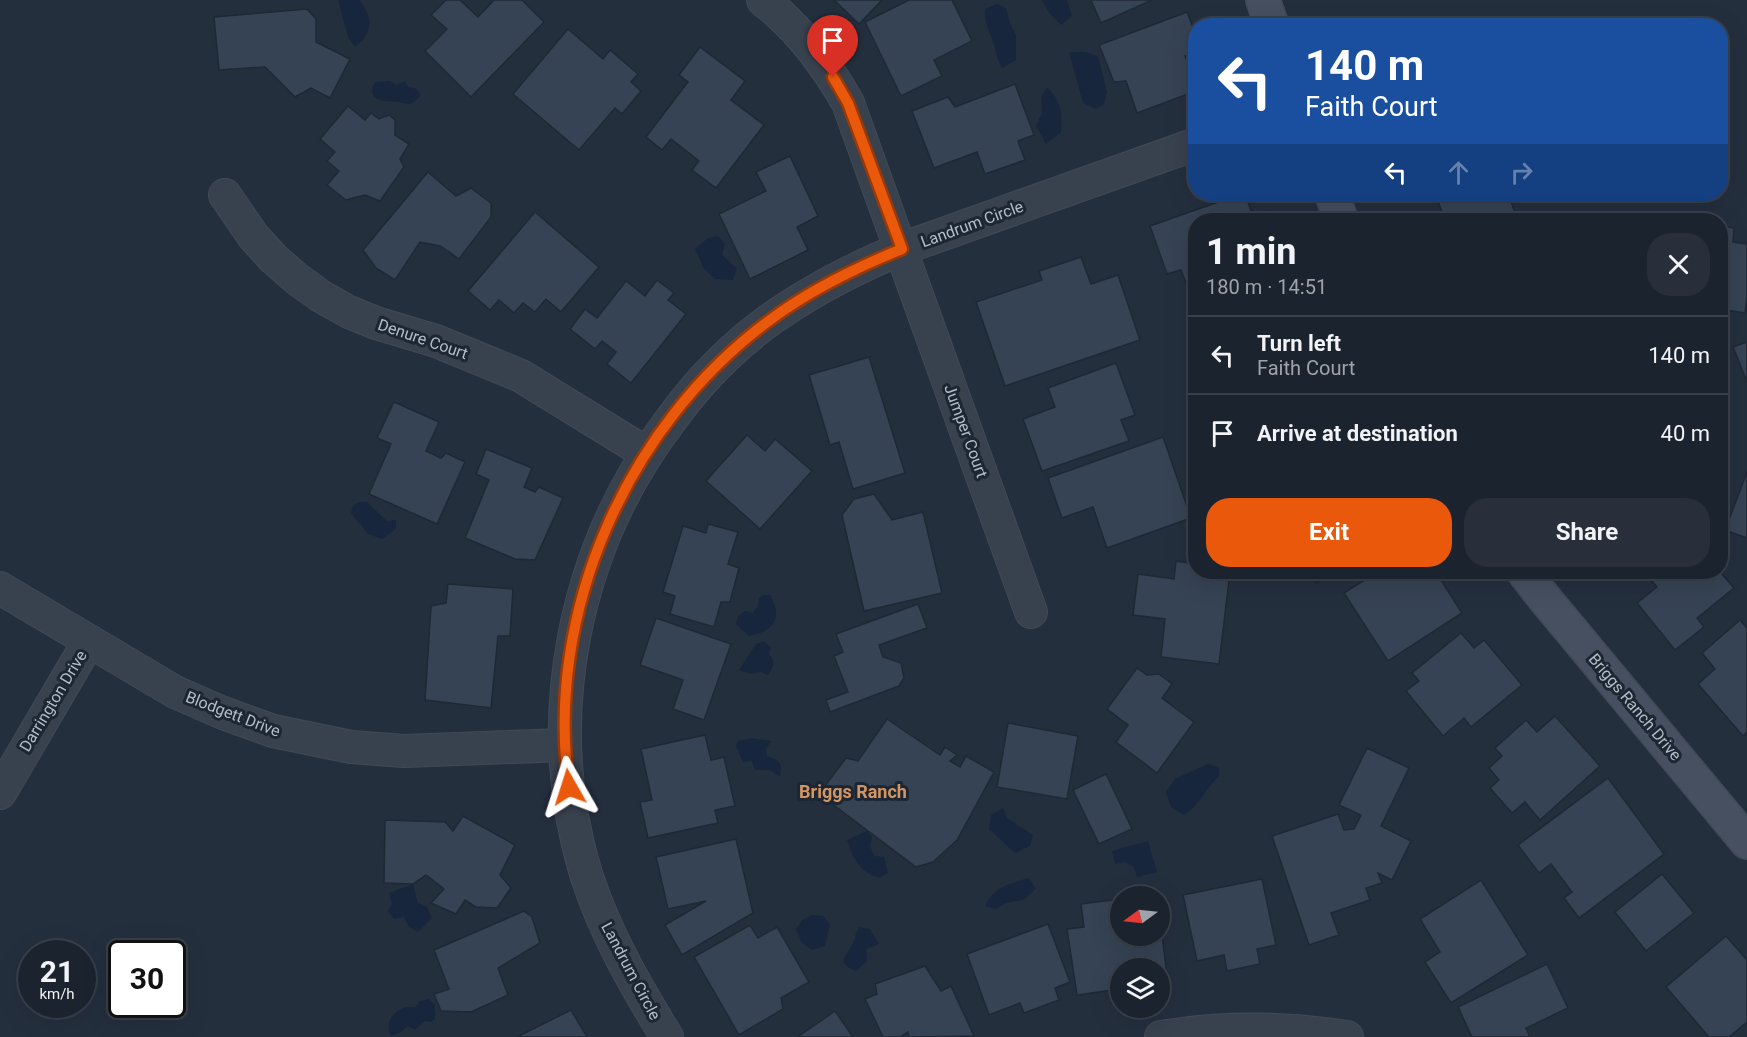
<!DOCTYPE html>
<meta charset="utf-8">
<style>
:root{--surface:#1b232e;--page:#282f3a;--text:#f1f3f6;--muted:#a0a4aa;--line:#39404a;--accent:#ea580c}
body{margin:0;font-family:Roboto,sans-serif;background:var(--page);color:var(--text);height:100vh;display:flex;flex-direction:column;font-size:22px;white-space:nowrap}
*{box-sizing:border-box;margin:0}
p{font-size:20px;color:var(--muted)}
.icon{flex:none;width:33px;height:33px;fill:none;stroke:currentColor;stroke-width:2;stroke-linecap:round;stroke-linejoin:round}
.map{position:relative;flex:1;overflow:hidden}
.panel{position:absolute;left:1188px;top:213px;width:540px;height:366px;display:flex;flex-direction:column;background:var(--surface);border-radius:24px;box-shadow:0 6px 24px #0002,0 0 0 2px var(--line)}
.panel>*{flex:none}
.banner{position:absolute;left:1188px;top:18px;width:540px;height:183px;border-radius:24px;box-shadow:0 6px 24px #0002,0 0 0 2px var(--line);background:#1a4fa0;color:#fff;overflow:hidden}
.needle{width:39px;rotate:255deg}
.tools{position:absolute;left:1110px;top:886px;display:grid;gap:12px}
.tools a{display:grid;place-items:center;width:60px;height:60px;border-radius:50%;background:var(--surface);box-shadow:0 6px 24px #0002,0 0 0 2px var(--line);font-size:30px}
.speed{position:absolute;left:18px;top:940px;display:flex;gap:12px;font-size:30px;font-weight:700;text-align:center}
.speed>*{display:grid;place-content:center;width:78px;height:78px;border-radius:50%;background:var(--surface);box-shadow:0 6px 24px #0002,0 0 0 2px var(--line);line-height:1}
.speed small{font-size:15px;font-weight:400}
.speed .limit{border:3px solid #111;border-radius:9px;background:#fff;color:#111}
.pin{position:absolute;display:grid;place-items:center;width:51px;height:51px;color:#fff;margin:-62px -26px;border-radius:50% 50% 50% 0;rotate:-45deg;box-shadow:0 0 6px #0007}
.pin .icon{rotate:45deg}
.me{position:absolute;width:66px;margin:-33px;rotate:354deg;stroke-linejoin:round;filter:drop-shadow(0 0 4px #0008)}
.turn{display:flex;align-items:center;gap:21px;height:126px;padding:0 18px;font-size:27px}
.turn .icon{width:78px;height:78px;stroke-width:2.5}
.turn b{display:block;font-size:42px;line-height:51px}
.lanes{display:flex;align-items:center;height:57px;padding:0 18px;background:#0003;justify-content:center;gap:30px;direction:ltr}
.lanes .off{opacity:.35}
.round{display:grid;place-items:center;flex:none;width:63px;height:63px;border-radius:24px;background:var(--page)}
.head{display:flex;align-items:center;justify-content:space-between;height:102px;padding:0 18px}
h1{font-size:36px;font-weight:700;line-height:45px}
.action{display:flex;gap:12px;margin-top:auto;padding:12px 18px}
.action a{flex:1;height:69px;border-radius:24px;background:var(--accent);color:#fff;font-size:24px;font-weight:700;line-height:69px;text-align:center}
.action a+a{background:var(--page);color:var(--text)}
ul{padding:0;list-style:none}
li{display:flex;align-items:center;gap:18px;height:78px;padding:0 18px;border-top:2px solid var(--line)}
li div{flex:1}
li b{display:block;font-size:22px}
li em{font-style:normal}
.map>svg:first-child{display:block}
.water{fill:#17263c}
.building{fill:#364354;stroke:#1f2835;stroke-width:1.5}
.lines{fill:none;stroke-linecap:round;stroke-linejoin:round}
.street-casing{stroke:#414a57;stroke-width:34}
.secondary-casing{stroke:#414a57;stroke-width:36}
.street{stroke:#38414e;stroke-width:32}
.secondary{stroke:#465061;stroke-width:33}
.route-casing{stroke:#983908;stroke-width:15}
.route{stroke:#ea580c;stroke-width:10}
.labels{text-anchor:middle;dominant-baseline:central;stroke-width:6;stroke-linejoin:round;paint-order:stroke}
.street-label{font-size:16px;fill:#b4bcc9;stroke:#1d2633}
.neighbourhood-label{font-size:18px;font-weight:bold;fill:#d59563;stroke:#1d2633}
</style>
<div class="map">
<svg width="1747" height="1037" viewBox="0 0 1747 1037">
<rect width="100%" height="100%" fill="#242f3e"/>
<g class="water">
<path d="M 338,0 L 359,0 C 374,18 373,33 355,47 L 348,37 Z"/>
<polygon points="1042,0 1067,0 1072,16 1061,25 1050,14"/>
<path d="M 997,4 L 1006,8 L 1010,23 L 1016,35 L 1016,60 L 1002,68 C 996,57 996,50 992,39 C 988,28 984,22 985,9 Z"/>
<polygon points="1069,52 1085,52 1098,56 1107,92 1104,104 1096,109 1083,103"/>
<path d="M 390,81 L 396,85 L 405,81 L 408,87 L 417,89 L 421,95 C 419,97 417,100 414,102 C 408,106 402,102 396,102 C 384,101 365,101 375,82 Z"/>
<path d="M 1047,87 C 1061,100 1063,114 1061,132 L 1046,144 L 1036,126 L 1042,113 L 1041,97 Z"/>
<polygon points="718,236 725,244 722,254 730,263 737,268 733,280 715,279 704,269 695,249 708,238"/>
<polygon points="360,502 367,502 387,521 396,520 396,529 382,539 368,534 351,513 353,505"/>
<path d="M 763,595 L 770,595 C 784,618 773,632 749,636 L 736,624 L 738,616 L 745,611 L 753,613 L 758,606 L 759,598 Z"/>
<path d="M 764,641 L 771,648 L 769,654 C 776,663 774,666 768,675 L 760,672 L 751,674 L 739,670 L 756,644 Z"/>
<polygon points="752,738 771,741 766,749 767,756 777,760 781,765 780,777 770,770 755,770 752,761 743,762 736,746 738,741"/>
<path d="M 1208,764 L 1219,768 L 1219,776 C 1206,788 1199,806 1184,815 L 1171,807 L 1166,792 L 1175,779 Z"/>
<polygon points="1003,808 1007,818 1033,835 1030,846 1015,853 989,829 991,815"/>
<path d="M 867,831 L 872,837 L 870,846 L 874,856 L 884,857 L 888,873 L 879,878 C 859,872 853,858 847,840 Z"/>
<polygon points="1148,841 1157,872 1137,877 1134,867 1125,862 1115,864 1112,851"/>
<path d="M 1029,878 L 1036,889 L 1023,900 L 1006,903 L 996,909 L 985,906 C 994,887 1010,883 1029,878 Z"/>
<polygon points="413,884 418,903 427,907 432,918 418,932 409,927 404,917 394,919 388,911 392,904 389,893"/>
<polygon points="812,915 823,916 830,924 825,946 812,950 802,943 796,929 802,920"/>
<path d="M 859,927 L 870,929 L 879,944 L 866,949 L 867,961 L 856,971 L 849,968 L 843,962 C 845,955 847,953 851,947 C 855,941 855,933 859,927 Z"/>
<path d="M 429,999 L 435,1005 L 435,1019 L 431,1022 L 425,1021 L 415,1030 L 408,1026 L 401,1032 L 391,1036 C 382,1020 399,1004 415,1007 L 420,1001 Z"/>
</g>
<g class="building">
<polygon points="446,0 460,0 478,17 494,0 522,0 544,22 471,97 425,51 447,29 431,15"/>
<polygon points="834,0 882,0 859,24"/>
<polygon points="909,0 952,0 972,41 934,60 942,76 901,96 865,22"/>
<polygon points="1091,0 1152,0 1101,23"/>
<polygon points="307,9 316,19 316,42 350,59 330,98 311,88 295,97 265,67 219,70 214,17"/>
<polygon points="1187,12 1196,35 1196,52 1185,56 1196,85 1196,91 1137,113 1126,81 1114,82 1099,45"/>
<polygon points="568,29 603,59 610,50 638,74 631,82 641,91 622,114 615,108 579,150 513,94"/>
<polygon points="700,47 745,81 731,100 764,125 716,188 692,170 699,161 671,139 662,150 646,137 688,82 679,75"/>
<polygon points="1015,84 1034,135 1018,141 1025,160 985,174 977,152 934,168 912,111 948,97 955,107"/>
<polygon points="348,106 365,120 371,113 379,119 389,115 395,120 395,135 409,144 400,159 404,167 380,201 365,195 346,200 327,185 339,171 327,161 335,152 320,139"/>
<polygon points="790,156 818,216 797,227 808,250 750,279 719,214 766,191 756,172"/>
<polygon points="428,172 456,196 471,188 491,203 491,217 459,259 440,246 420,242 395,280 376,268 363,250"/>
<polygon points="1241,194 1245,194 1253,216 1267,211 1270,220 1196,220 1196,298 1192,299 1181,270 1167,274 1150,226"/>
<polygon points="1443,194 1508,194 1518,220 1445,220 1436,196"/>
<polygon points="535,212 599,267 561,312 546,299 535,312 523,303 514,313 499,300 490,310 468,291"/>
<polygon points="1720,226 1734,228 1733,242 1747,244 1747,296 1745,313 1720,309"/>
<polygon points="1081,257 1091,284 1118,275 1140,340 1005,386 976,302 1042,280 1039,271"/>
<polygon points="657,280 674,293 668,300 686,314 631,383 607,364 616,352 602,341 595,349 570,329 585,309 597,318 626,281 645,296"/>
<polygon points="1747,342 1747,382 1733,347"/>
<polygon points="869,357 905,473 853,489 839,442 830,445 809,375"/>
<polygon points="1116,363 1135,415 1121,420 1129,441 1042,471 1023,419 1055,407 1048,388"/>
<polygon points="394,402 439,422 426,451 441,458 446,453 465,462 437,524 369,494 391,444 377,438"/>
<polygon points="747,435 765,451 775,439 812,471 760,529 706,481"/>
<polygon points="1163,437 1191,518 1107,548 1093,507 1062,518 1048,478"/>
<polygon points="486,449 532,468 524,487 535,492 539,487 563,498 535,560 515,559 465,538 489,480 476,474"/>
<polygon points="1747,472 1747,538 1725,530"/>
<polygon points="874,494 892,520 923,512 942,593 864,611 842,515 854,499"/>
<polygon points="708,524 738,532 728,564 739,568 730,602 721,602 714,627 670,614 675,596 663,592 683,526 706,533"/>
<polygon points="1176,561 1196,564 1196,572 1230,572 1219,664 1161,657 1165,619 1133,615 1138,574 1174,579"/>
<polygon points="1309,572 1333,572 1316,583"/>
<polygon points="1377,572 1436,572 1462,613 1388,661 1344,593"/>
<polygon points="1644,572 1720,572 1734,588 1697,618 1704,627 1675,650 1637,603 1657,587"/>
<polygon points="448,584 513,589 510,636 498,636 491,708 425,700 431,606 446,603"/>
<polygon points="918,604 927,628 879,645 883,657 901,663 904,678 899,686 830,712 826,700 848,692 834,656 843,652 836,634"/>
<polygon points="656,618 731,644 704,720 673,709 683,680 640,665"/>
<polygon points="1740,620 1747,628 1747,732 1743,736 1698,684 1715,669 1702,653"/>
<polygon points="1461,633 1474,648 1484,640 1522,685 1471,727 1464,718 1443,736 1406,691 1419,681 1412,673"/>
<polygon points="1137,668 1147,675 1159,674 1172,684 1162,698 1194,722 1157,773 1116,742 1128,725 1107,709"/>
<polygon points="1555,716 1600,766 1540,820 1525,802 1512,813 1490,788 1499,780 1489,768 1502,756 1495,748 1526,720 1537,732"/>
<polygon points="887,719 940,755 945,747 957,755 950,761 960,767 966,756 994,772 957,840 933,862 916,867 819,794 846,758 858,761"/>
<polygon points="1008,723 1078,736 1067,799 997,787"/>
<polygon points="705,735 711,760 724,757 735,806 715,810 718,823 648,838 640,802 652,800 641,749"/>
<polygon points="1367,748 1409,768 1381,826 1411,841 1392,880 1378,873 1382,883 1366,888 1370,900 1331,913 1339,935 1309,945 1272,836 1338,814 1344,830 1354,829 1361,815 1339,805"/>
<polygon points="1106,774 1132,829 1099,844 1073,790"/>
<polygon points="1608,778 1664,854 1579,918 1564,898 1572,892 1551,864 1539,873 1518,845"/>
<polygon points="463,816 515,845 500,875 511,888 497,908 476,907 465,900 456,914 431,903 444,889 426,875 413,884 384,883 385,820 445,822 453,831"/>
<polygon points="736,839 753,913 682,955 665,925 706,901 668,909 656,857"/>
<polygon points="1662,874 1694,913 1646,951 1615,912"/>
<polygon points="1262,879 1276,945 1257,949 1260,964 1227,971 1224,955 1197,961 1183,895"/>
<polygon points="1481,880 1528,955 1451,1003 1425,962 1440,952 1420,919"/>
<polygon points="1120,899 1120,936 1160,936 1160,920 1168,982 1160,983 1160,969 1120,969 1120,989 1077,995 1067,929 1084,927 1081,904"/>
<polygon points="524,911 532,917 540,943 498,968 508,995 471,1012 441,1011 434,994 449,989 434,950"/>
<polygon points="1048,924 1070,982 1055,988 1059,1000 1024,1013 1020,1003 989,1015 967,954"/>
<polygon points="750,925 758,938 777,927 809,982 781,998 783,1009 739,1035 694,957"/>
<polygon points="1726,936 1747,960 1747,1022 1729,1037 1709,1037 1666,987"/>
<polygon points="1547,964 1568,1008 1526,1028 1530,1037 1472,1037 1458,1007"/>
<polygon points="925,966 941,991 951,986 974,1036 909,1037 908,1032 900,1037 883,1037 865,999 877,994 875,984"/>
<polygon points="571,1010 587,1037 517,1037"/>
<polygon points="835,1011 853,1037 800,1037 799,1036"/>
</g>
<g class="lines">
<defs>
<g id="street">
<path d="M 763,0 C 799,28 826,64 848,103 L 1031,612"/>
<polyline points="225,195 253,236 274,259 297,279 322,297 349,312 376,323 436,341 521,376 646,453"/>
<polyline points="0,588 175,692 223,713 273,731 351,747 404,751 565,745"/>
<polyline points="0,793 89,641"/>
<path d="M 667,1037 C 635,985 605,933 586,874 C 539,719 573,549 670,421 C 698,382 732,347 771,319 C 812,290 855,268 901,249 L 1196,144"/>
<path d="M 1161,1037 C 1223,1027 1284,1027 1347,1037"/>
</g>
<g id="secondary">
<polyline points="1263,0 1272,26"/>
<polyline points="1332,194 1341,220"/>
<polyline points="1524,572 1545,599 1747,842"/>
</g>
</defs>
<use href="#street" class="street-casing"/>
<use href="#secondary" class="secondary-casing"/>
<use href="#street" class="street"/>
<use href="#secondary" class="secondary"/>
</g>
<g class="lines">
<defs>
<path id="route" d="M 569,787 C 544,612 628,424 770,320 C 810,290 855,268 902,249 L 848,103 L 833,77"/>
</defs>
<use href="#route" class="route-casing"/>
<use href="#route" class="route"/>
</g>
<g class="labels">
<g class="street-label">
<text transform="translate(972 224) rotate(-20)">Landrum Circle</text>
<text transform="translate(423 339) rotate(19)">Denure Court</text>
<text transform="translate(966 431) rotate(70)">Jumper Court</text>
<text transform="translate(53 701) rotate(-59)">Darrington Drive</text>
<text transform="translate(1635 707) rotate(50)">Briggs Ranch Drive</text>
<text transform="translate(233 714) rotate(21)">Blodgett Drive</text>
<text transform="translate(631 971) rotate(62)">Landrum Circle</text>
</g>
<g class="neighbourhood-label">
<text x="853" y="791">Briggs Ranch</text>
</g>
</g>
</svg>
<div class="tools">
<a><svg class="needle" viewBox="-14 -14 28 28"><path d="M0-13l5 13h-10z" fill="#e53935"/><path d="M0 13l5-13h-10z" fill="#a0a4aa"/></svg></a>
<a><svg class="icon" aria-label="layers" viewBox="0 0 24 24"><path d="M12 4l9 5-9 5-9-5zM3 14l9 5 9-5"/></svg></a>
</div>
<div class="speed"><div>21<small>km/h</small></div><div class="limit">30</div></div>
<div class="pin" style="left:833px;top:77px;background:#d93025"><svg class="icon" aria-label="arrive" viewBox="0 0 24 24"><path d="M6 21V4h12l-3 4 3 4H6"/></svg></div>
<svg class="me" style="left:569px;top:787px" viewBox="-20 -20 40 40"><path d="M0-17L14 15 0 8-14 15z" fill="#ea580c" stroke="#fff" stroke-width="4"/></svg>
<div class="banner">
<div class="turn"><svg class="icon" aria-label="left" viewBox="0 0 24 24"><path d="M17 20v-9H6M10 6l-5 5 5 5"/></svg><div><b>140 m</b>Faith Court</div></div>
<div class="lanes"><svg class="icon" aria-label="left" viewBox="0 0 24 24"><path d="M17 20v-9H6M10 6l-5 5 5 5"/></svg><svg class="icon off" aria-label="ahead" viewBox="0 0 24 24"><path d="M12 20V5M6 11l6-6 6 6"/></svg><svg class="icon off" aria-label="right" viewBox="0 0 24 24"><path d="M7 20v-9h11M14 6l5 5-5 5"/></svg></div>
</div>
<section class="panel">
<div class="head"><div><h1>1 min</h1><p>180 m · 14:51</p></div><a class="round"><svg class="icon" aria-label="close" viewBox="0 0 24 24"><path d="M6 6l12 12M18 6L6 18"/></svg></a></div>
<ul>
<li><svg class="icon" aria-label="left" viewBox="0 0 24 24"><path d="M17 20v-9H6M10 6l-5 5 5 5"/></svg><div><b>Turn left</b><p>Faith Court</p></div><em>140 m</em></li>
<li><svg class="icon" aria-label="arrive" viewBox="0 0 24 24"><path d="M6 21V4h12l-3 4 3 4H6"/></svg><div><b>Arrive at destination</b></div><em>40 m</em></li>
</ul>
<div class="action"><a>Exit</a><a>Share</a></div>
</section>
</div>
